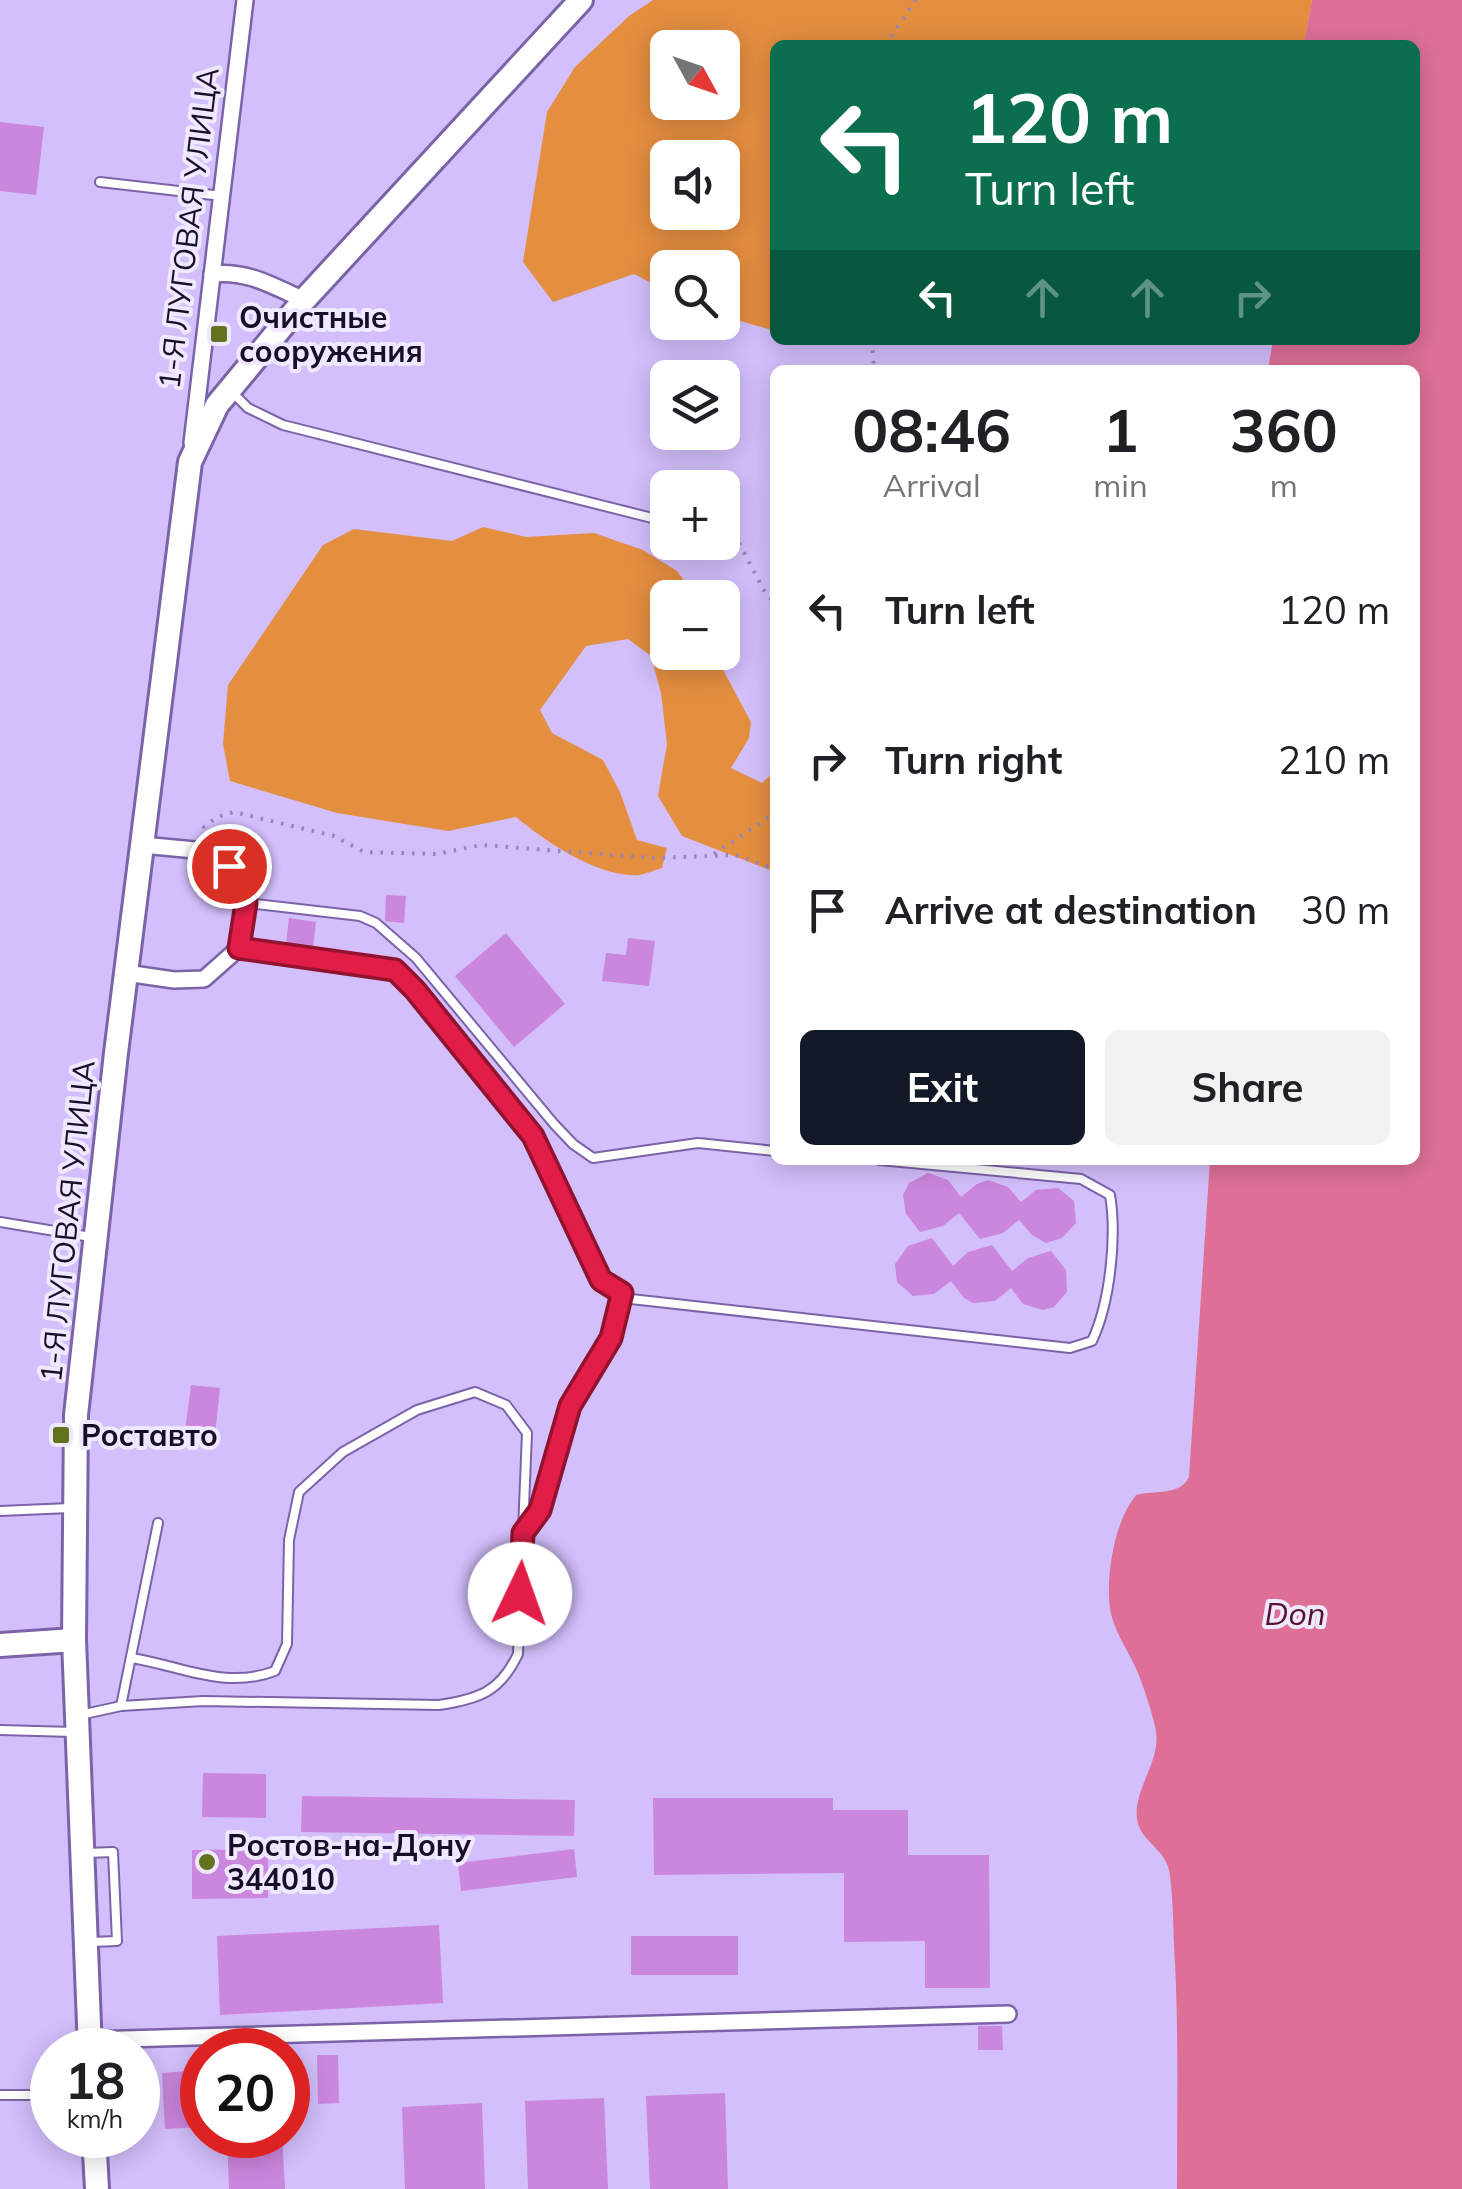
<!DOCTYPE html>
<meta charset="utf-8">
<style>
:root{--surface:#fff;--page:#f2f2f2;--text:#202124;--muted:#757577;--accent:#111827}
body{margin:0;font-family:Mulish,sans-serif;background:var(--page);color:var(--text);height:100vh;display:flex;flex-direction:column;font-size:38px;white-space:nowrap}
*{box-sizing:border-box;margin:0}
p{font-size:32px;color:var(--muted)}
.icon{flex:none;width:55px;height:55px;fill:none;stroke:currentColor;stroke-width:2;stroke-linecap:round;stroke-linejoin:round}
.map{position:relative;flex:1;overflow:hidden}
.panel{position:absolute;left:770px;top:365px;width:650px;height:800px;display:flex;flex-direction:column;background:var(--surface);border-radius:15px;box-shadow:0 5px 25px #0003}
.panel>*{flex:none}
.banner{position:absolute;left:770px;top:40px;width:650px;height:305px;border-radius:15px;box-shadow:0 5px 25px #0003;background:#0b6e4f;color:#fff;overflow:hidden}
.needle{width:65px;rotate:130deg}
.controls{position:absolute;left:650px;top:30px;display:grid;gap:20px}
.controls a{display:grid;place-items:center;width:90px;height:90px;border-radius:15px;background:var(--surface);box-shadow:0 5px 25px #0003;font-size:50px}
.speed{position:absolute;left:30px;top:2028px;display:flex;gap:20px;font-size:50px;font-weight:700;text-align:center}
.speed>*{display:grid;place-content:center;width:130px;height:130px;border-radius:50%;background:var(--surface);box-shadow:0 5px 25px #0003;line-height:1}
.speed small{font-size:25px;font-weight:400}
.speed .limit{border:15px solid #d22;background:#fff;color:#111}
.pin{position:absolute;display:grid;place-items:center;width:85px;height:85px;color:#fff;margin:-42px;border:5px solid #fff;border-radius:50%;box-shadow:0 2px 10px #0007}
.me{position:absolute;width:110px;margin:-55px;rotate:3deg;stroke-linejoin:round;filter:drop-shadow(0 0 8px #0008)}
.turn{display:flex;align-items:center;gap:35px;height:210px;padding:0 30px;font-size:45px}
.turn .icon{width:130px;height:130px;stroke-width:2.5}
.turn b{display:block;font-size:70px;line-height:85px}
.lanes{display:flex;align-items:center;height:95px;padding:0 30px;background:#0003;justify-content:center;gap:50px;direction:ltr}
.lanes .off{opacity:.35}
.eta{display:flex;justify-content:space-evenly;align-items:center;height:170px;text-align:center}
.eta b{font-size:60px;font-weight:700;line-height:70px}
.button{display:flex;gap:20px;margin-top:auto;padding:20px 30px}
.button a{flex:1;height:115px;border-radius:15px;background:var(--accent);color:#fff;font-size:40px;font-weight:700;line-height:115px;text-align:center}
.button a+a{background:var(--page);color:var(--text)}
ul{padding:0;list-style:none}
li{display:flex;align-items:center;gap:30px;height:150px;padding:0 30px}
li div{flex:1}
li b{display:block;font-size:38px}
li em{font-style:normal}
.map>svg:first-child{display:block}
.green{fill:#e48e40;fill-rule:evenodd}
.water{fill:#de7097}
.building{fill:#cb86dd}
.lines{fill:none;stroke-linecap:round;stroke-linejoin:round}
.lane-casing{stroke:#7b63a7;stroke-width:12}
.street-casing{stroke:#7b63a7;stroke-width:20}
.secondary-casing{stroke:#7b63a7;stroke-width:28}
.path{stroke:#9686b8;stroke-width:4;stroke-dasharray:2.5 8;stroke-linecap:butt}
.lane{stroke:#fff;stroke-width:8}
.street{stroke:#fff;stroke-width:15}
.secondary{stroke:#fff;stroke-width:22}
.route-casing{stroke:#92132f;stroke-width:25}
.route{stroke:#e11d48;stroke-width:18}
.poi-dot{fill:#62721e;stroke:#efe8ff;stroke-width:4}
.labels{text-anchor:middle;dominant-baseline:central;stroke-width:8;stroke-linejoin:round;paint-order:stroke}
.street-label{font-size:30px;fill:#180e29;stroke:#efe8ff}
.poi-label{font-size:30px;font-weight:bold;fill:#180e29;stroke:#efe8ff;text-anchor:start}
.water-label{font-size:32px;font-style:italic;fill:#581330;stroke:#efe8ff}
</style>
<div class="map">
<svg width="1462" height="2189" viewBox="0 0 1462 2189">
<rect width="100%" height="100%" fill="#d3bffc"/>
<g class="green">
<path d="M 653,0 L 1312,0 L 1304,45 L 775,45 L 775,331 L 723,316 L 722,268 L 668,268 L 667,291 L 634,274 L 553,302 L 523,262 L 547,112 L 575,67 L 629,16 ZM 668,48 L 722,48 L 722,102 L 668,102 ZM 668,158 L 722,158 L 722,212 L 668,212 Z"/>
<path d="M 483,527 L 526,537 L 594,533 L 643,550 L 677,571 L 696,597 L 668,598 L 668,652 L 714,653 L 751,722 L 749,738 L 731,768 L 762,783 L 775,771 L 775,872 L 682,836 L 658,796 L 667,744 L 661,693 L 651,656 L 628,639 L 586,646 L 540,710 L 552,733 L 603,760 L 620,792 L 637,840 L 667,848 L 662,868 C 655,870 646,874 639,875 C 598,878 545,841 516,817 L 448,831 L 337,813 L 230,781 L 223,744 L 228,685 L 323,545 L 354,529 L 452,541 Z"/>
</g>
<path class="water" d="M 1312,0 L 1462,0 L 1462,2189 L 1177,2189 C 1177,2108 1179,2026 1174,1945 C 1173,1920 1173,1894 1169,1870 C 1164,1848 1140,1841 1137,1819 C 1133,1789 1161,1762 1156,1731 C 1152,1712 1145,1691 1138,1673 C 1127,1646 1109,1627 1109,1596 C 1108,1564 1116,1520 1136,1495 C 1155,1490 1180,1496 1189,1477 L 1210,1160 L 1415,1160 L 1415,370 L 1268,370 L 1273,340 L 1415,340 L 1415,45 L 1304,45 Z"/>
<g class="building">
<polygon points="0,122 44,127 36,195 0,191"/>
<polygon points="386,895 406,896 404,923 385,921"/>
<polygon points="289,918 316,922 313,947 286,943"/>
<polygon points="506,933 565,1004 514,1047 455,976"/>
<polygon points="628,938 655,941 649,986 602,981 606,953 626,955"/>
<polygon points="928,1173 948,1180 961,1197 977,1184 988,1180 1008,1187 1021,1202 1036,1190 1058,1188 1074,1201 1076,1223 1062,1238 1046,1243 1032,1235 1019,1220 1003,1233 980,1239 959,1213 943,1226 920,1232 906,1214 903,1195 909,1183"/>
<polygon points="932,1238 953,1266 968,1252 992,1245 1012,1271 1028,1258 1051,1251 1066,1270 1067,1292 1054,1307 1043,1310 1023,1304 1011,1288 995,1301 973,1303 964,1298 951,1281 934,1294 913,1296 897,1282 895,1264 908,1246"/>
<polygon points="191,1385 220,1388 215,1435 185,1432"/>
<polygon points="203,1773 266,1774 266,1818 202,1817"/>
<polygon points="302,1796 575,1800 574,1836 301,1832"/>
<polygon points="653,1798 833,1798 833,1810 908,1810 908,1855 989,1855 990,1988 925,1988 925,1941 844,1942 844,1873 654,1875"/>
<polygon points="268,1849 268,1898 192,1899 192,1850"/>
<polygon points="574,1849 577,1877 461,1891 458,1863"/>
<polygon points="439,1925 443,2003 220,2015 217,1936"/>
<rect x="631" y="1936" width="107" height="39"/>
<polygon points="978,2026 1002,2026 1003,2050 978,2050"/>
<polygon points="317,2055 338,2055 339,2103 318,2104"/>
<polygon points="200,2070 202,2127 165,2129 162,2073"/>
<polygon points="725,2093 728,2189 650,2189 646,2096"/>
<polygon points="604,2098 608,2189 528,2189 525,2101"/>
<polygon points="482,2103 485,2189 405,2189 402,2107"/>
<polygon points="227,2135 282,2135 285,2189 229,2189"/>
</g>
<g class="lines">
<defs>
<g id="lane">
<polyline points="100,182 222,196"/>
<polyline points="233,393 248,408 283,425 668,522"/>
<polyline points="722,532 734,532"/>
<polyline points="247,903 360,916 376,923 416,958 554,1124 573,1144 593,1158 698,1143 775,1151"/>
<path d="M 239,948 L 395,970 L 533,1136 L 601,1280 L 631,1299 L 1070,1348 L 1092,1341 C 1110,1303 1117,1237 1110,1195 L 1081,1179 L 879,1160"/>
<polyline points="0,1222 91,1237"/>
<polyline points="0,1511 70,1508"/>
<polyline points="523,1533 540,1510 570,1406 611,1338 622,1293"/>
<polyline points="121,1706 158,1523"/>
<path d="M 80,1715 L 121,1706 L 203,1701 L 439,1705 C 479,1699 500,1692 518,1654 L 527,1433 L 506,1405 L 475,1392 L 417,1410 L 343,1452 L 299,1492 L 289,1540 L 287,1644 L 275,1671 C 225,1690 181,1666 132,1658"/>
<polyline points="0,1730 73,1732"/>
<polyline points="86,1853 113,1852 117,1941 91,1942"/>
<polyline points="0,2095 52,2095"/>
</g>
<g id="street">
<path d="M 212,274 C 247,270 273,286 304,300"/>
<polyline points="192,443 245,0"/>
<polyline points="126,973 174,980 204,979 239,948 246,903 229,865 195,850 142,845"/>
<polyline points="89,2040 1008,2014"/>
</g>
<g id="secondary">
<polyline points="0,1645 74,1640"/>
<polyline points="90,2050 74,1640 76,1415 116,1053 190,462 217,405 304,300 581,0"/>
<polyline points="94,2135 97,2189"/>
</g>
</defs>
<use href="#lane" class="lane-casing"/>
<use href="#street" class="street-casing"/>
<use href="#secondary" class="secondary-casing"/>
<g class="path">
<polyline points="885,45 916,0"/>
<polyline points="872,340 874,370"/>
<polyline points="739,543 767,596 775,602"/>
<polyline points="204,839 204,827 217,817 234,812 334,836 364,852 436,854 481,845 654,858 735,855 775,869"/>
<polyline points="714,854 775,813"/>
</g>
<use href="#lane" class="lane"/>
<use href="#street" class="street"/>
<use href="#secondary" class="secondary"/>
</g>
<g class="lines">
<defs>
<polyline id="route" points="229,866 246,903 239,948 395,970 415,990 533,1136 601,1280 622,1293 611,1338 570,1406 540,1510 523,1533 520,1594"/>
</defs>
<use href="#route" class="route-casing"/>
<use href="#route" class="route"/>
</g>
<g class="poi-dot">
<rect x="209" y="324" width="20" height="20" rx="5"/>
<rect x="51" y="1425" width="20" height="20" rx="5"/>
<circle cx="207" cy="1862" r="10"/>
</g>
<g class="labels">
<g class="street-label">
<text transform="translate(188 228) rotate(-83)">1-Я ЛУГОВАЯ УЛИЦА</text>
<text transform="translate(67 1221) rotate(-84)">1-Я ЛУГОВАЯ УЛИЦА</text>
</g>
<g class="poi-label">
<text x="239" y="317">Очистные<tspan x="239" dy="34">сооружения</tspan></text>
<text x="81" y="1435">Роставто</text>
<text x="227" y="1845">Ростов-на-Дону<tspan x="227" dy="34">344010</tspan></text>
</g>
<g class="water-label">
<text x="1295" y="1613">Don</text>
</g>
</g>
</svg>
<div class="controls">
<a><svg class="needle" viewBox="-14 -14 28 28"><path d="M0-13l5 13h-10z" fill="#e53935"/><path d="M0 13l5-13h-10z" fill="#757577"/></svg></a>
<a><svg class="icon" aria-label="sound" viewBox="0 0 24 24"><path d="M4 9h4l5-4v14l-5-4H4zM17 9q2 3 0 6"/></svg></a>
<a><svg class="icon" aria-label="search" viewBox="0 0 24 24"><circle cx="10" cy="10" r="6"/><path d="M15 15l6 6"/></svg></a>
<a><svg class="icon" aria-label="layers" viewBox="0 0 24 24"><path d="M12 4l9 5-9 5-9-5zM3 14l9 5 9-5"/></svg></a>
<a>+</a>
<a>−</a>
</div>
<div class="speed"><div>18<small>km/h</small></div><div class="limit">20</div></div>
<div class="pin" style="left:229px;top:866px;background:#d93025"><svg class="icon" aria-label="arrive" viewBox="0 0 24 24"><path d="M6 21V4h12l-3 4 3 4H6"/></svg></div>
<svg class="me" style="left:520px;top:1594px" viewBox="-20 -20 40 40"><circle r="19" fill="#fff"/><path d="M0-13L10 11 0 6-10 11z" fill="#e11d48"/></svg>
<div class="banner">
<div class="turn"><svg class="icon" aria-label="left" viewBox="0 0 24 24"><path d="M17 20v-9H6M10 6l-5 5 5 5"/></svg><div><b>120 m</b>Turn left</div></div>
<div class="lanes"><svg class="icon" aria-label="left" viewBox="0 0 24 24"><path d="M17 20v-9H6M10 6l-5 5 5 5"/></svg><svg class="icon off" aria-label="ahead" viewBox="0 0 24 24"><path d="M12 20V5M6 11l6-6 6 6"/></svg><svg class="icon off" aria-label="ahead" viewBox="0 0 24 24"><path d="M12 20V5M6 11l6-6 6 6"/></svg><svg class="icon off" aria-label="right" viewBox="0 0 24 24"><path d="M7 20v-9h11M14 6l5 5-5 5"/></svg></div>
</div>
<section class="panel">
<div class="eta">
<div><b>08:46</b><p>Arrival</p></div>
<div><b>1</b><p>min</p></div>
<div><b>360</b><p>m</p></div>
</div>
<ul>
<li><svg class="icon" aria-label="left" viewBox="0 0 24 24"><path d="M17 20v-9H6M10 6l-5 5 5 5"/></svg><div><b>Turn left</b></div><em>120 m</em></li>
<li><svg class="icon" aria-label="right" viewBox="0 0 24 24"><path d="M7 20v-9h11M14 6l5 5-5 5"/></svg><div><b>Turn right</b></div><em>210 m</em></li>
<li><svg class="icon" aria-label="arrive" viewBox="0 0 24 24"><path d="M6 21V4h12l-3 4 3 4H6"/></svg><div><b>Arrive at destination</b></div><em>30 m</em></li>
</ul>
<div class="button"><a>Exit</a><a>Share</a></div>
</section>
</div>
